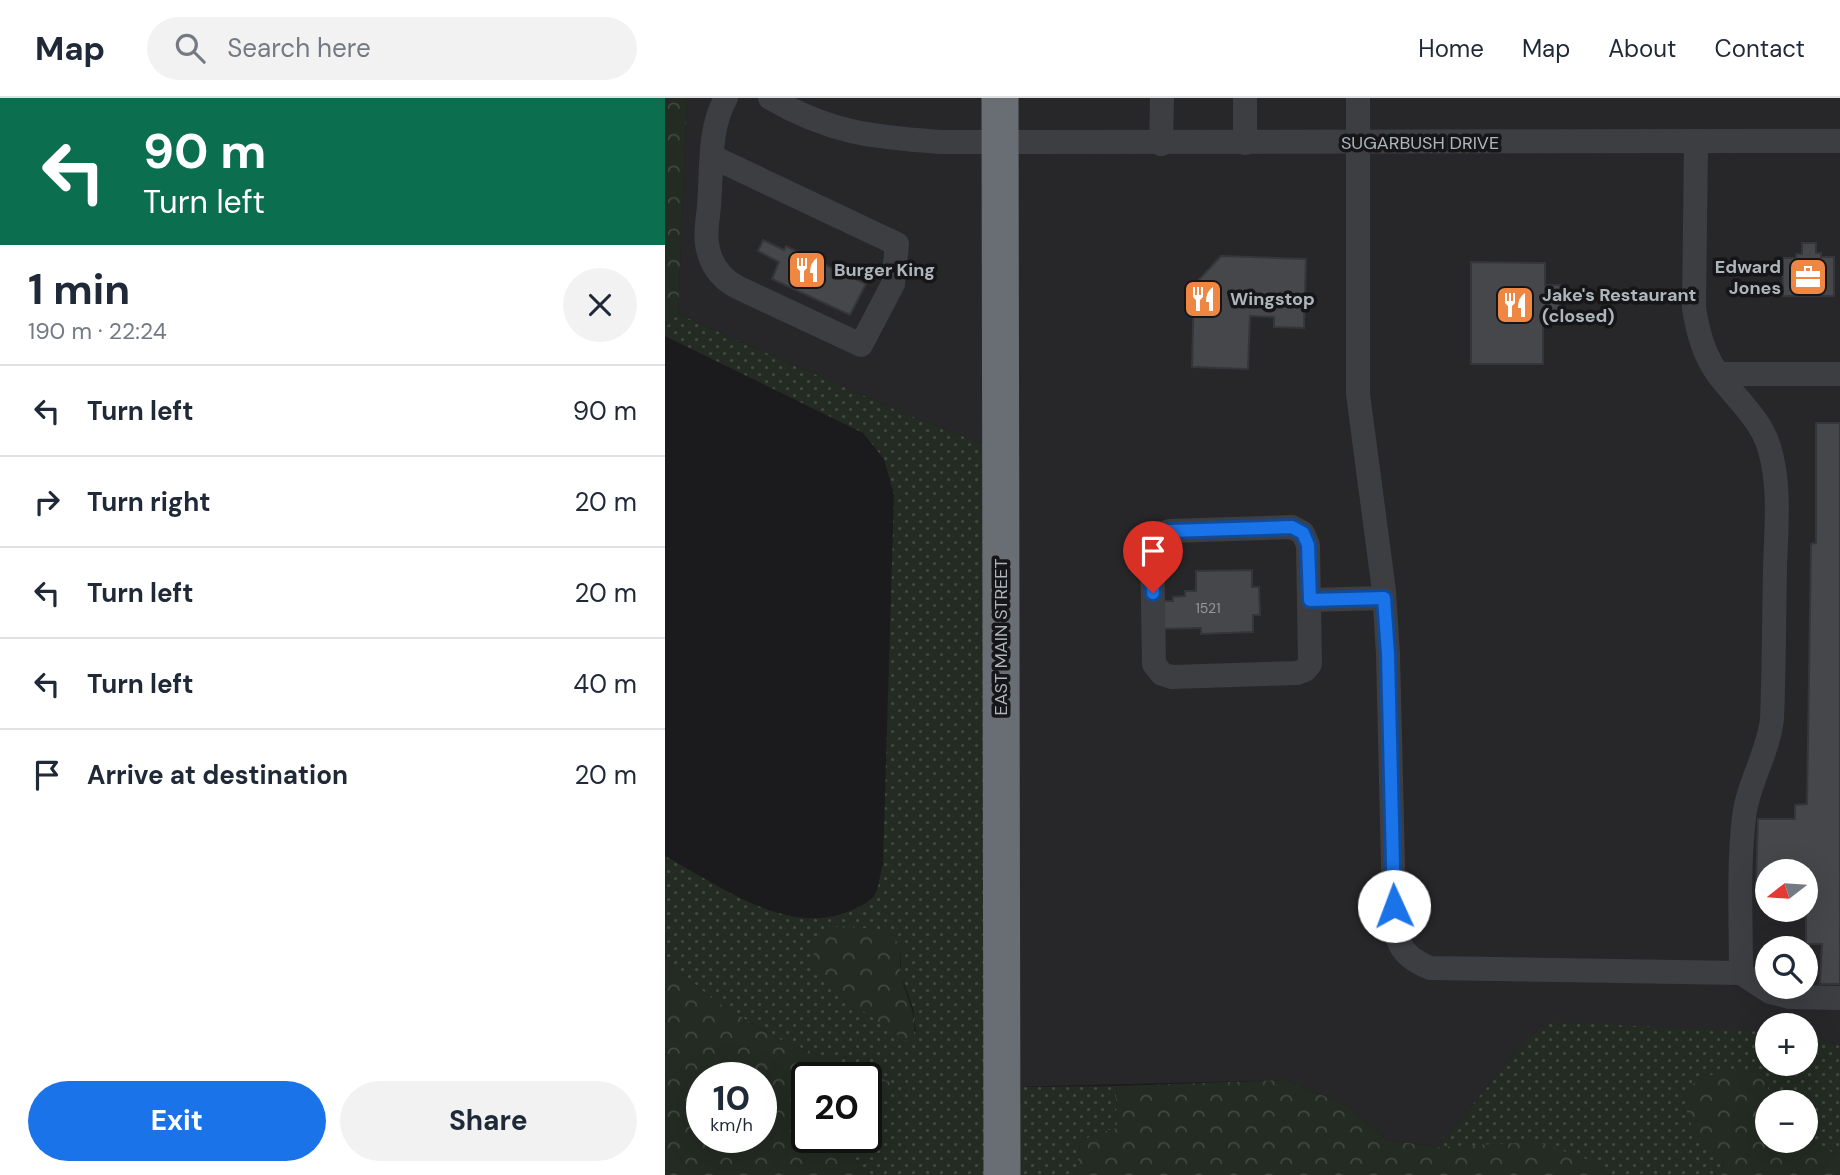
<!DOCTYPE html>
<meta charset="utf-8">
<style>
:root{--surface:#fff;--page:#f2f2f3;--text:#1f2937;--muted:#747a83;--line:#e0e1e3;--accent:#1a73e8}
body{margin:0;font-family:"DM Sans",sans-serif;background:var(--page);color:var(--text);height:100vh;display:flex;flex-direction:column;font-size:26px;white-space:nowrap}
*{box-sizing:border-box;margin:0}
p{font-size:23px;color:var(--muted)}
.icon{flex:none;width:38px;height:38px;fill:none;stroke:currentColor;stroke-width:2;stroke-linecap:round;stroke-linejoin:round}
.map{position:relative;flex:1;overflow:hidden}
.drawer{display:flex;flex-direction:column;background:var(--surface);width:665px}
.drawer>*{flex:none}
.banner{background:#0b6e4f;color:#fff;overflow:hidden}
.needle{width:46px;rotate:253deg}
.buttons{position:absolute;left:1090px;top:761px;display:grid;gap:14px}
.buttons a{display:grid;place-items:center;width:63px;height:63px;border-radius:50%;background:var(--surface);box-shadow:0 7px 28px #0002;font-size:35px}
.speed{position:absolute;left:21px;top:964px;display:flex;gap:14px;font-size:35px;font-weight:700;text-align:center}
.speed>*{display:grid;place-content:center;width:91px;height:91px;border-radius:50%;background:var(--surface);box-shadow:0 7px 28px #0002;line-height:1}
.speed small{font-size:18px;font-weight:400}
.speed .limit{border:4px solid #111;border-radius:10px;background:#fff;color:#111}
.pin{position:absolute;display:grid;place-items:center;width:60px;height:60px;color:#fff;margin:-72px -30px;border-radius:50% 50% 50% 0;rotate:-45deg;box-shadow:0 0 7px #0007}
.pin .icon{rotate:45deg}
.me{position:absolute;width:77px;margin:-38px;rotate:358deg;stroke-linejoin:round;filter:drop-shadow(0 0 5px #0008)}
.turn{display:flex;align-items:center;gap:24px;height:147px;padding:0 28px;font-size:32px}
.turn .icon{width:91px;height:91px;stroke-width:2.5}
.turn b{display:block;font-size:49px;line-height:60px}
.round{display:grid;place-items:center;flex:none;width:74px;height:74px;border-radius:37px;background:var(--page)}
.summary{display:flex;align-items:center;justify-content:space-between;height:119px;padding:0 28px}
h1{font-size:42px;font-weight:700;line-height:52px}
.button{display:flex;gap:14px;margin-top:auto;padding:14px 28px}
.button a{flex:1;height:80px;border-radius:42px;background:var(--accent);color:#fff;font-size:28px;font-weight:700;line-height:80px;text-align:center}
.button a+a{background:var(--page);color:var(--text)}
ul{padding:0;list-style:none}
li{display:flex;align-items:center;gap:21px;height:91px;padding:0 28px;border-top:2px solid var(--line)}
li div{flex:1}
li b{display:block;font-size:26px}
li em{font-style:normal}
header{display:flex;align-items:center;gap:42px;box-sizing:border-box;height:98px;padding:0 35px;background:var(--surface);border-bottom:2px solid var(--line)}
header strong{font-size:33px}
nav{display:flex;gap:38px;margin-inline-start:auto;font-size:24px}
.search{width:490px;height:63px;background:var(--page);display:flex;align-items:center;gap:18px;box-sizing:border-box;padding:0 24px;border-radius:38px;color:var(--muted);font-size:26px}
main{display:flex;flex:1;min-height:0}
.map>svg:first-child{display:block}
.built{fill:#27272a;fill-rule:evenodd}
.grass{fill:url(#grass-dots);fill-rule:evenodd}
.forest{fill:url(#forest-crowns);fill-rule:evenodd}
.building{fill:#45474a;stroke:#353639;stroke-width:2}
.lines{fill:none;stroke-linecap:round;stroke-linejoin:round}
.minor{stroke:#3c3e42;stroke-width:24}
.highway{stroke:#686e73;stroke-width:37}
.route-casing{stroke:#114b97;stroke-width:18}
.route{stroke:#1a73e8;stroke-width:12}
.labels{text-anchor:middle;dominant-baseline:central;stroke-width:7;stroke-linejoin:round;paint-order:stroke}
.number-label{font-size:14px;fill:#949aa0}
.street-label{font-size:18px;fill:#aeb6bc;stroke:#161618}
.poi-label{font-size:18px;font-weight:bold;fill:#aeb6bc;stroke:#161618;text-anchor:start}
</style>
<header>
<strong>Map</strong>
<div class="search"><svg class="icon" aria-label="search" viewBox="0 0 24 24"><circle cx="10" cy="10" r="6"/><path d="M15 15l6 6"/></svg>Search here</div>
<nav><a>Home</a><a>Map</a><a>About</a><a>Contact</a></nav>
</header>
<main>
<section class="drawer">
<div class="banner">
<div class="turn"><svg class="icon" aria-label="left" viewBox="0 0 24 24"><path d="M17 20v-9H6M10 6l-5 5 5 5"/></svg><div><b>90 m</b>Turn left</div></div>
</div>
<div class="summary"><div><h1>1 min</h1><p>190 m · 22:24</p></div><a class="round"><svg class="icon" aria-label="close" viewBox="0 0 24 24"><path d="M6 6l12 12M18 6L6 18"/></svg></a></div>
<ul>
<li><svg class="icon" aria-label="left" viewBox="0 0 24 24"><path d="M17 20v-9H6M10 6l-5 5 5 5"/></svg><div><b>Turn left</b></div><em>90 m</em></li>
<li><svg class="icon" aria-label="right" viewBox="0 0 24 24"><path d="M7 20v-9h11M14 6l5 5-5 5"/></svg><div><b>Turn right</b></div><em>20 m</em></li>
<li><svg class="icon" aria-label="left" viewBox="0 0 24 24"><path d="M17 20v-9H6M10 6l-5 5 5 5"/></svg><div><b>Turn left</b></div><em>20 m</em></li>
<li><svg class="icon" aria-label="left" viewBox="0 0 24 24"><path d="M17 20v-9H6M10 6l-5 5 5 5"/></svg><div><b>Turn left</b></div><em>40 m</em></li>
<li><svg class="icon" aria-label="arrive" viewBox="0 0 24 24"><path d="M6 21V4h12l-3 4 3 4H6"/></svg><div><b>Arrive at destination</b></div><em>20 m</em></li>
</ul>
<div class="button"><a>Exit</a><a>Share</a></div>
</section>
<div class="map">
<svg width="1175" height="1077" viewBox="0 0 1175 1077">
<defs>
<pattern id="grass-dots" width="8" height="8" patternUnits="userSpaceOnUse" patternTransform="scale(1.75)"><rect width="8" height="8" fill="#232b22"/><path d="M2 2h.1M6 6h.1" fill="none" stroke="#404840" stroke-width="1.8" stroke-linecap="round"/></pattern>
<pattern id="forest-crowns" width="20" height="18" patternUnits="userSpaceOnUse" patternTransform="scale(1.75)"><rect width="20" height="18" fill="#232b22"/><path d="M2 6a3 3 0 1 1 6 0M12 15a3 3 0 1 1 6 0" fill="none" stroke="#404840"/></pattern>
</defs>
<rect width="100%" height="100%" fill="#1b1b1d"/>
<path class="built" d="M 22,0 L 1175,0 L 1175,948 L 1141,936 L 1141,928 L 1102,928 L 1102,934 L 858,945 L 773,1049 L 722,1042 L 682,1008 L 622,982 L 343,989 L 331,351 L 238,315 L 13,216 ZM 1102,774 L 1141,774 L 1141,812 L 1102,812 ZM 1102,850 L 1141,850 L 1141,889 L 1102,889 Z"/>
<g class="grass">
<path d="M 13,216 L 238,315 L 331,351 L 331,1077 L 205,1077 C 186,1065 182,1059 197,1040 L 201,1040 L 201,1035 L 229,986 L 111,940 L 49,902 L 0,862 L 0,758 C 50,785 116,835 176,816 C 187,813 201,807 209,798 C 214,791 215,775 218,766 L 229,397 L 219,361 L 198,335 L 0,238 L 0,230 ZM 149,847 L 236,847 L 236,878 L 248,910 L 251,934 L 186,905 L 149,870 Z"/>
<polygon points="887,924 1102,934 1102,966 1141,966 1141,936 1175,948 1175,1058 1141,1042 1141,1004 1107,1004 1101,984 1058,1057 1057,1077 944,1077 921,1061 773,1049 858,945"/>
<polygon points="451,988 452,1030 427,1037 415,1046 411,1077 344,1077 343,989"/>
</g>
<g class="forest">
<polygon points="0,0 22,0 13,216 0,230"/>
<path d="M 185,828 L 219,833 L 236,847 C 236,858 234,870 237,881 C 242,904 256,921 246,946 L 186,905 L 148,870 L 149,847 L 167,829 Z"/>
<path d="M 0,862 L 49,902 L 111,940 L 230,986 L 201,1035 L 201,980 L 142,980 L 142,1040 L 197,1040 C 182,1059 186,1065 205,1077 L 0,1077 ZM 37,980 L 96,980 L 96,1040 L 37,1040 Z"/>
<polygon points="1082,970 1101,984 1107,1004 1102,1004 1102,1043 1141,1042 1175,1058 1175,1077 1057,1077 1058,1057 1042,1051 1028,1033 1020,1007 1029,985 1055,973"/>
<polygon points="622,982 682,1008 722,1042 773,1049 873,1044 921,1061 944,1077 411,1077 415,1046 427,1037 452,1030 451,988"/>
</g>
<g class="building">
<polygon points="98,142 119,152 121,148 201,186 185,217 107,181 114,164 93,153"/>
<polygon points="1137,145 1151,145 1151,155 1156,155 1156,159 1169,159 1169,198 1118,198 1117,160 1131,160 1131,156 1137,156"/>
<polygon points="556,158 641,161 639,230 609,229 609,219 585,218 583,271 527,269 529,187"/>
<polygon points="806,164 880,165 880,187 895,187 895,226 878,226 878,266 806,266"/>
<polygon points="1151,325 1175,325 1175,886 1155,886 1157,846 1141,846 1141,774 1102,774 1102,789 1091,789 1093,721 1130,721 1130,707 1142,706 1146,446 1151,445"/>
<polygon points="587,472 587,489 594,489 595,517 588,517 588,534 536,536 536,530 492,531 491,503 508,503 508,499 520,498 520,493 531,493 531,473"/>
</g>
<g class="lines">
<g class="minor">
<path d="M 105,0 C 165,35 207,39 275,44 L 1175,43"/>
<path d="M 693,0 L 693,296 L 719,493 L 723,556 L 729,808 C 731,841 731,856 765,870 L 1076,875 L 1105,894 L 1125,899 L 1175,900"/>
<path d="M 1031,44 L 1029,210 C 1033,235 1039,258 1055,279 C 1072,301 1096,322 1104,349 C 1116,387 1111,432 1110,471 C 1109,521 1109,571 1107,621 C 1103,656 1083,685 1079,719 C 1073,770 1076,824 1076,875"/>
<polyline points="580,45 580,0"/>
<polyline points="496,46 497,0"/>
<path d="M 48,59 L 232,146 L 228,186 L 196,247 L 72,189 C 55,180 45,166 42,146 C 40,134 43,120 44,108 C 47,73 43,31 61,0"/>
<polyline points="1053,276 1175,276"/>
<polygon points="627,429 638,435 643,447 645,566 640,572 632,575 507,579 497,576 489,566 487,447 493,437 505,433"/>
<polyline points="644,502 719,500"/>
</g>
<polyline class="highway" points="335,0 337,1077"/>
</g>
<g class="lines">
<defs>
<polyline id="route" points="488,495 486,447 493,437 505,433 627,429 638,435 643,447 645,502 719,500 723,556 729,808"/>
</defs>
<use href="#route" class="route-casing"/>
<use href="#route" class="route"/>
</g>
<defs>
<symbol id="restaurant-square" viewBox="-11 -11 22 22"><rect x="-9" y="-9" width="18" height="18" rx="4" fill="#ef8641" stroke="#161618"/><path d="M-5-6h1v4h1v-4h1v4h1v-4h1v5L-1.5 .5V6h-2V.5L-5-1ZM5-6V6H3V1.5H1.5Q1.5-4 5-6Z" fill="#fff"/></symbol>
<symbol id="office-square" viewBox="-11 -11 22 22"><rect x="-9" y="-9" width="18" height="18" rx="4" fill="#ef8641" stroke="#161618"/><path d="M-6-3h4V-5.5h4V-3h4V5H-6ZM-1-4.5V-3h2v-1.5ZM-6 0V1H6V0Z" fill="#fff"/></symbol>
</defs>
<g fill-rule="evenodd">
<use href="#restaurant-square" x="120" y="150" width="44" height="44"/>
<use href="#office-square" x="1121" y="157" width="44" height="44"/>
<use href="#restaurant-square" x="516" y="179" width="44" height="44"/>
<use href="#restaurant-square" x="828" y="185" width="44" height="44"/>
</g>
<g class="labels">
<g class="number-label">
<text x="543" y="510">1521</text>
</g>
<g class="street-label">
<text x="755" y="45">SUGARBUSH DRIVE</text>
<text transform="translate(336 539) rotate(-90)">EAST MAIN STREET</text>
</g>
<g class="poi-label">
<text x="1116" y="169" text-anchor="end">Edward<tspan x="1116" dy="21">Jones</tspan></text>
<text x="169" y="172">Burger King</text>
<text x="877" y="197">Jake's Restaurant<tspan x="877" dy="21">(closed)</tspan></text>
<text x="565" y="201">Wingstop</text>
</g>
</g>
</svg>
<div class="buttons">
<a><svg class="needle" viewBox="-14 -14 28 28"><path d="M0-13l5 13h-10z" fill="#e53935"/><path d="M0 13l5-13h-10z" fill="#747a83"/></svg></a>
<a><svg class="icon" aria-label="search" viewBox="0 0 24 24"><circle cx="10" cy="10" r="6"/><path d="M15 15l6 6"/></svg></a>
<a>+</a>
<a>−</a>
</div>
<div class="speed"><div>10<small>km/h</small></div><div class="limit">20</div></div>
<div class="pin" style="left:488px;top:495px;background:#d93025"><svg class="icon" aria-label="arrive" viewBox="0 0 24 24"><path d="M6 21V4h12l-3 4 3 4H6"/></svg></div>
<svg class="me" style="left:729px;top:808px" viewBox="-20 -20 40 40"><circle r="19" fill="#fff"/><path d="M0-13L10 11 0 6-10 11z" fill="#1a73e8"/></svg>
</div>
</main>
